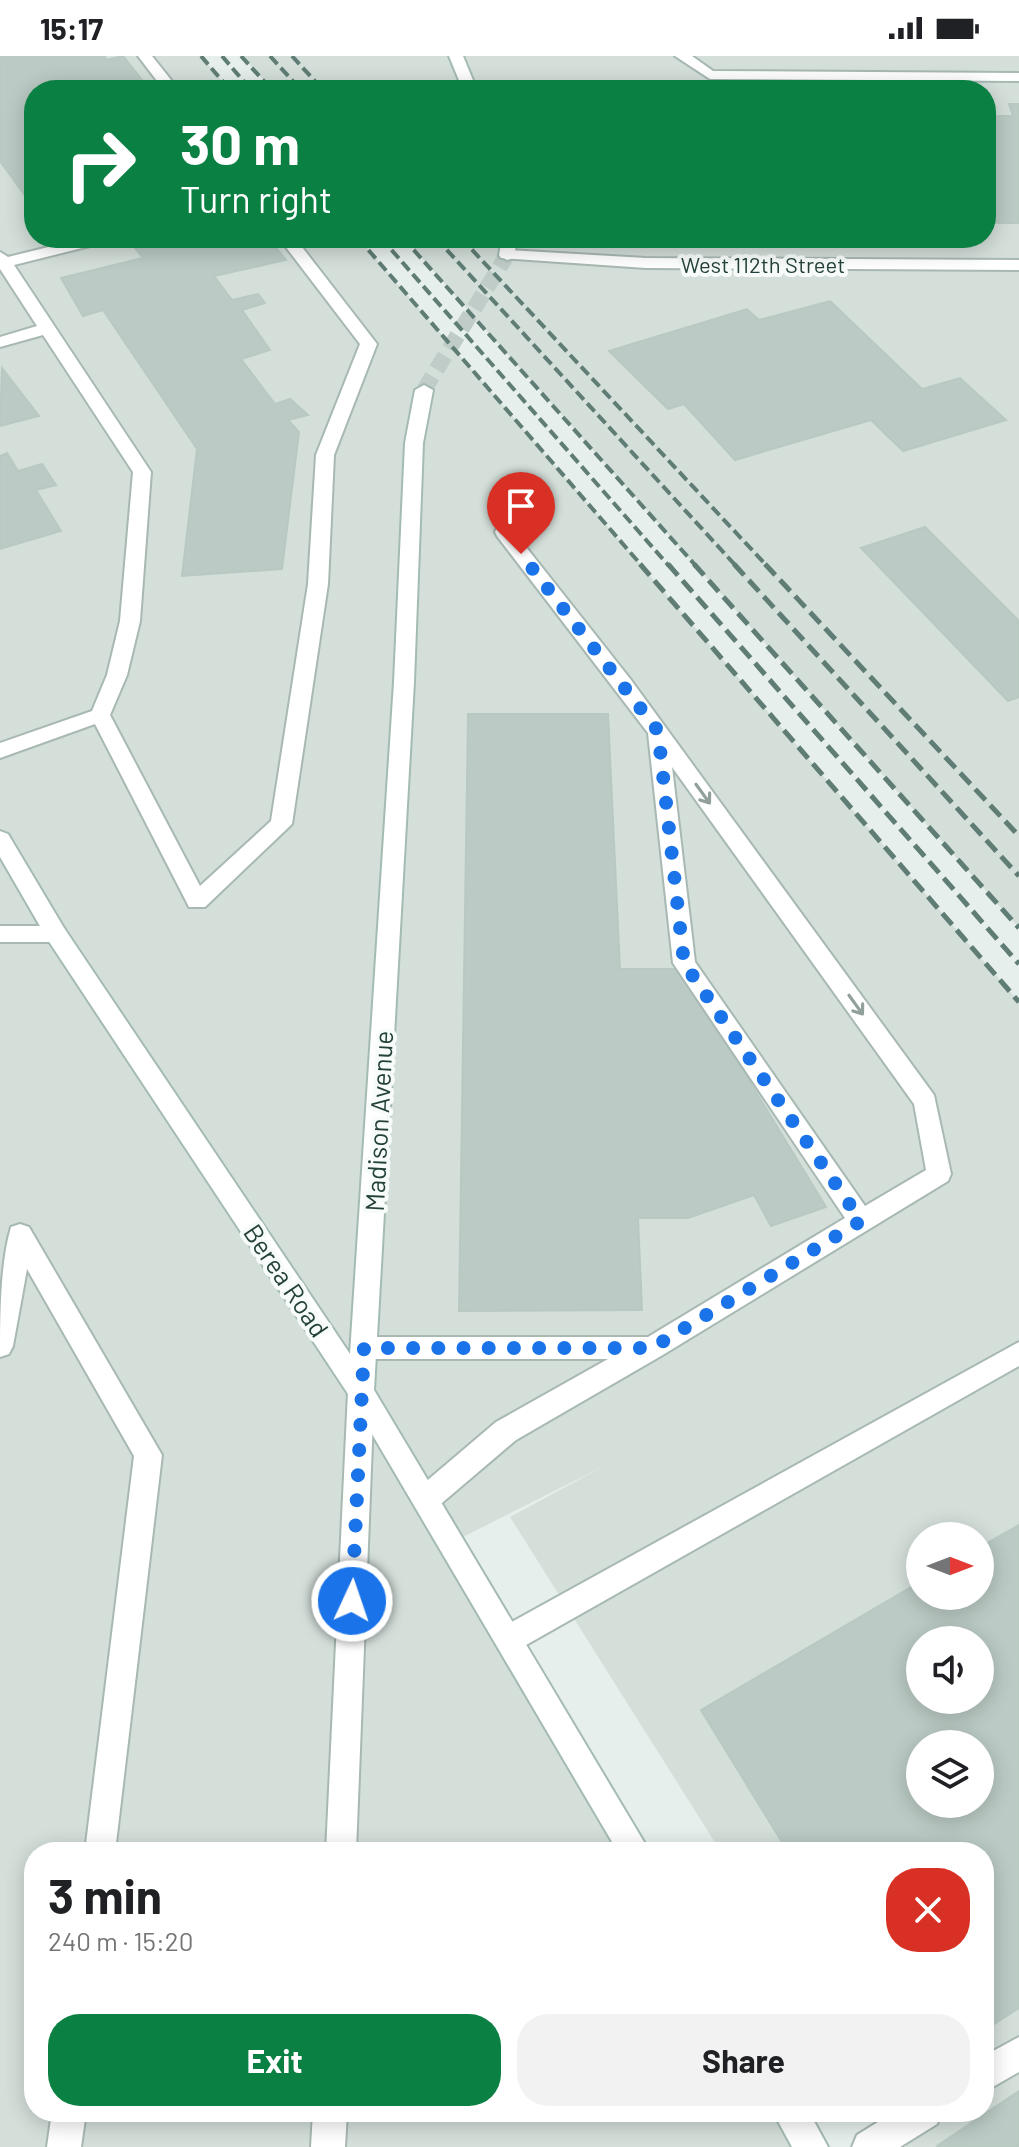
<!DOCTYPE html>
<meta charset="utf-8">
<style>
:root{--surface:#fff;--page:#f2f2f2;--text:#202124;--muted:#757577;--accent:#0b8043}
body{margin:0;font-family:Barlow,sans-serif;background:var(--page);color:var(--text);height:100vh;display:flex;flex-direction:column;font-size:30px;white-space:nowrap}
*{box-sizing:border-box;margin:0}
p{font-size:26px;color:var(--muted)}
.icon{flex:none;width:44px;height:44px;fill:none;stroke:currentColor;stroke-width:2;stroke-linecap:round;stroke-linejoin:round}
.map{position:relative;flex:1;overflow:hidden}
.sheet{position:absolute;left:24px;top:1786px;width:970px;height:280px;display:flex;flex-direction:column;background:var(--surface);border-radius:32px;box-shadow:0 4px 20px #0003}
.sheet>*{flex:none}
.top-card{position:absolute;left:24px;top:24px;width:972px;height:168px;border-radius:32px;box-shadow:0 4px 20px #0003;background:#0b8043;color:#fff;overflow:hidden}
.needle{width:52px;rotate:90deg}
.fabs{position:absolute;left:906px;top:1466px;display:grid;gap:16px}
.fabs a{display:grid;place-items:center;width:88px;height:88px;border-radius:50%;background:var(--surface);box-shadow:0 4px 20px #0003;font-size:40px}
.pin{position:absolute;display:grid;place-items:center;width:68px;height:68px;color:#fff;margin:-82px -34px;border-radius:50% 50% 50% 0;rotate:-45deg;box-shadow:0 0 8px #0007}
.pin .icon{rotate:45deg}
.me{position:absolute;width:88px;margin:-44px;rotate:3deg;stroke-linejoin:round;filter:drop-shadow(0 0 6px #0008)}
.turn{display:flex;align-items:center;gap:28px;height:168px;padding:0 24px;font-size:36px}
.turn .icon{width:104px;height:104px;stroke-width:2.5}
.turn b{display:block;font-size:56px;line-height:68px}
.round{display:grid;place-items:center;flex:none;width:84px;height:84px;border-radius:32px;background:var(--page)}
.headline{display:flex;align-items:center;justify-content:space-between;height:136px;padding:0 24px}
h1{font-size:48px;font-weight:700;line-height:60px}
.button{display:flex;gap:16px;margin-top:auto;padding:16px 24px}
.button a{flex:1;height:92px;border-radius:32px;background:var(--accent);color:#fff;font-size:32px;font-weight:700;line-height:92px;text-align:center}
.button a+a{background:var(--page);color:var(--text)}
.status{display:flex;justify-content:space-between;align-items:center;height:56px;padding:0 40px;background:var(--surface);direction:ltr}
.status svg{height:22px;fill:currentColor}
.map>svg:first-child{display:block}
.built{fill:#d4dfda;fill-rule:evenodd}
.building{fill:#bbcac4;stroke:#b8c9c2;stroke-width:2;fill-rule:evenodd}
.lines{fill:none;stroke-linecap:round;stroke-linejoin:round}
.secondary-tunnel{stroke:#bfccc8;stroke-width:16;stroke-dasharray:16 8;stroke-linecap:butt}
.service-casing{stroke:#a8b8b2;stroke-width:4}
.minor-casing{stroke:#a8b8b2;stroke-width:4}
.tertiary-casing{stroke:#a8b8b2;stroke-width:4}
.secondary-casing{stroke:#a4bbb3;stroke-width:4}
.service{fill:#fff;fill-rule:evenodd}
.minor{fill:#fff;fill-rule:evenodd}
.tertiary{fill:#fff;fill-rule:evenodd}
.secondary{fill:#fff;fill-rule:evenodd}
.rail-far1{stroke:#5f7d75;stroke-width:4;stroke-dasharray:11 5;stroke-linecap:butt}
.rail{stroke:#5f7d75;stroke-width:5;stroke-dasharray:15 7;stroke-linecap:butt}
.oneway{stroke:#92a09c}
.route{stroke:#1a73e8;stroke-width:14;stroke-dasharray:0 25.2}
.labels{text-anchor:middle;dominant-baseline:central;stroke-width:8;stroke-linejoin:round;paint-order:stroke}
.far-street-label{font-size:22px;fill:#24423a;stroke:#f7fbf9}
.street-label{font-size:26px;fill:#24423a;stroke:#f7fbf9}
</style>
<div class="status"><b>15:17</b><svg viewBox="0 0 49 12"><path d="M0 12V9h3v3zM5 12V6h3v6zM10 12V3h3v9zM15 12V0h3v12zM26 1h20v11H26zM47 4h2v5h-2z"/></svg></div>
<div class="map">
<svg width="1019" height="2091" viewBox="0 0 1019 2091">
<rect width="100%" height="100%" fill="#e6efeb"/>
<g class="built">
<path d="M 0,0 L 201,0 L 230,34 L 34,34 L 34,182 L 358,182 L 1019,946 L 1019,2091 L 906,2091 L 884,2056 L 984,2056 L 984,1796 L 721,1796 L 510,1461 L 604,1410 L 451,1487 L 635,1796 L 34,1796 L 34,2056 L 790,2056 L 811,2091 L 0,2091 ZM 920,1480 L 980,1480 L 980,1540 L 920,1540 ZM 920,1584 L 980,1584 L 980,1644 L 920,1644 ZM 920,1688 L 980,1688 L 980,1748 L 920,1748 Z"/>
<polygon points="242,0 1019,0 1019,872 404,182 986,182 986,34 273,34"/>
</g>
<g class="building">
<polygon points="0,0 104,0 107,4 123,0 150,34 34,34 34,152 0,105"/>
<polygon points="1009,48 1019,48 1019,167 986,167 986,60 1013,60"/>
<polygon points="127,182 268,182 286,204 214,220 232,244 258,238 265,247 242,254 270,294 241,303 275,348 290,343 308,359 288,364 299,376 282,513 182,520 197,393 103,254 83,260 61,222 143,202"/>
<polygon points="830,245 922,333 960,322 1006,364 903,395 871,364 735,404 684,348 668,353 609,295 747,253 759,264"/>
<polygon points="2,312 39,360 0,370"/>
<polygon points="7,397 18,415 42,408 56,429 36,434 61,475 0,493 0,400"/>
<polygon points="925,471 1019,565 1019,641 1008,645 861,492"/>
<polygon points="468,658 608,658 620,913 681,913 826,1151 771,1170 754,1139 688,1162 638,1162 642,1254 459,1255"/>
<path d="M 1019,1469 L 1019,1952 L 991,1970 L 984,1970 L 984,1796 L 788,1796 L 701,1654 L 920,1526 L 920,1540 L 980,1540 L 980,1491 ZM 920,1584 L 980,1584 L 980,1644 L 920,1644 ZM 920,1688 L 980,1688 L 980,1748 L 920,1748 Z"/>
<polygon points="1019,2035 1019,2091 938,2091 937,2090"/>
</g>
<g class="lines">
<polyline class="secondary-tunnel" points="424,334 507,199"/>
<defs>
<g id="service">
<polygon points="138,0 152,0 179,34 164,34"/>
<polygon points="675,0 692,0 713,15 1019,17 1019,25 710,23"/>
<polygon points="85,182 112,182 110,185 14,209 151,416 140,565 127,619 110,659 200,830 271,765 308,528 316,399 360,288 279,182 295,182 377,288 334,399 328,528 292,768 205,851 189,851 186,845 95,668 0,702 0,687 92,655 107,619 120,565 133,416 43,279 0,291 0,281 37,270 0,213 0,196 8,201"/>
<path d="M 504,470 L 511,472 L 631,624 L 934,1039 L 951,1118 L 948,1125 L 661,1300 L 516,1384 L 436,1452 L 426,1456 L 416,1452 L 412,1443 L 416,1434 L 496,1366 L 608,1303 L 364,1303 L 355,1300 L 351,1292 L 355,1284 L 364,1281 L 648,1281 L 845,1162 L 673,907 L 648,677 L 497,480 L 495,476 L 497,472 ZM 672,711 L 914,1048 L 926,1114 L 865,1150 L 695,906 Z"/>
<path d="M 20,1168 L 29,1171 L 162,1399 L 115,1796 L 85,1796 L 134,1400 L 27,1213 L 13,1290 L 9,1298 L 0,1301 C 0,1261 0,1208 11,1171 Z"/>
<polygon points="1019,1286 1019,1310 519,1593 509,1597 499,1593 494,1583 499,1573"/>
<polygon points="1019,1981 1019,2016 984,2036 984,2000"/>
<polygon points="52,2056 86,2056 81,2091 47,2091"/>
<polygon points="894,2056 942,2056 937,2068 900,2091 852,2091 857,2079"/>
</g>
<g id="minor">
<polygon points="507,194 646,202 1019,204 1019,214 646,212 501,202 499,199"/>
<polygon points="0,870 56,870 64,872 67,878 64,884 56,886 0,886"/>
</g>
<g id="tertiary">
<polygon points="361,1324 370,1328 374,1336 356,1796 326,1796 348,1336 352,1328"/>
<polygon points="313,2056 347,2056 345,2091 311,2091"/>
</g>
<g id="secondary">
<polygon points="449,0 463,0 477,34 463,34"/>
<polygon points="502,182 518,182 513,202 507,204 499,199"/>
<polygon points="424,329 433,334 423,387 414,626 374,1334 650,1796 618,1796 352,1344 48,884 0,801 0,775 8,778 64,872 350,1298 394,626 405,387 415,334"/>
<polygon points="773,2056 809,2056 828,2091 792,2091"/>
</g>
</defs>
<use href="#service" class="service-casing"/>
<use href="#minor" class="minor-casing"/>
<use href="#tertiary" class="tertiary-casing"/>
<use href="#secondary" class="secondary-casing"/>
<use href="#service" class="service"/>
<use href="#minor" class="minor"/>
<use href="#tertiary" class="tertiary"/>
<use href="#secondary" class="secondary"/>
<g class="rail-far1">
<polyline points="201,0 230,34"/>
<polyline points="222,0 251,34"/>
<polyline points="241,0 272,34"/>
<polyline points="270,0 301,34"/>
<polyline points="292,0 323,34"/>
<polyline points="358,182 642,510"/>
<polyline points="381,182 669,510"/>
<polyline points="403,182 696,510"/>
<polyline points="436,182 736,510"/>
<polyline points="461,182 767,510"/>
</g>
<g class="rail">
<polyline points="640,508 1019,946"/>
<polyline points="668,508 1019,908"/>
<polyline points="694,508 1019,872"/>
<polyline points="734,508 1019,820"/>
<polyline points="765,508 1019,780"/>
</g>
</g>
<defs><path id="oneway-shaft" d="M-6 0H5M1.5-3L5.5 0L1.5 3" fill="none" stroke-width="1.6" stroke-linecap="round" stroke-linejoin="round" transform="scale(2)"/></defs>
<g class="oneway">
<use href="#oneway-shaft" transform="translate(703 738) rotate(54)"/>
<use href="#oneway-shaft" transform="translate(856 949) rotate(54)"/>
</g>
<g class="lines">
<polyline class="route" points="352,1545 364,1292 652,1292 861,1165 684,907 658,675 521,498"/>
</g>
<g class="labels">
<g class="far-street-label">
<text x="763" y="208">West 112th Street</text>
</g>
<g class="street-label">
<text transform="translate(378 1065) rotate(-87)">Madison Avenue</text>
<text transform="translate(287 1224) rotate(56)">Berea Road</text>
</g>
</g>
</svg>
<div class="fabs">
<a><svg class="needle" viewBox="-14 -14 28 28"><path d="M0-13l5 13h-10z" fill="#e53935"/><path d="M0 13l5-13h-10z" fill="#757577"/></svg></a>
<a><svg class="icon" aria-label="sound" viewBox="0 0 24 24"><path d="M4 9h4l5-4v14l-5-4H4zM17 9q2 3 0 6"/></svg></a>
<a><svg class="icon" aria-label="layers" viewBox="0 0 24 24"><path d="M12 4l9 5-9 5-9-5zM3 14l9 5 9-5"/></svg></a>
</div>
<div class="pin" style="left:521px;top:498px;background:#d93025"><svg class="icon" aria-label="arrive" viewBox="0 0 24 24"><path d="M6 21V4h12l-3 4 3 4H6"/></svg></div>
<svg class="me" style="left:352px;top:1545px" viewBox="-20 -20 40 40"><circle r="17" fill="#1a73e8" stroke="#fff" stroke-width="3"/><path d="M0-11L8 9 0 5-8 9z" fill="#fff"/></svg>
<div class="top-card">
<div class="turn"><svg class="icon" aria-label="right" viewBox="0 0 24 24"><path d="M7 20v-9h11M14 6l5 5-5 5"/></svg><div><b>30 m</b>Turn right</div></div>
</div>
<section class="sheet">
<div class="headline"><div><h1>3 min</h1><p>240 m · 15:20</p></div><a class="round" style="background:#d93025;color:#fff"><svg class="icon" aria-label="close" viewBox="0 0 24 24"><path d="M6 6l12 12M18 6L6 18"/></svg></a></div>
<div class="button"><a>Exit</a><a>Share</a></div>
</section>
</div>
